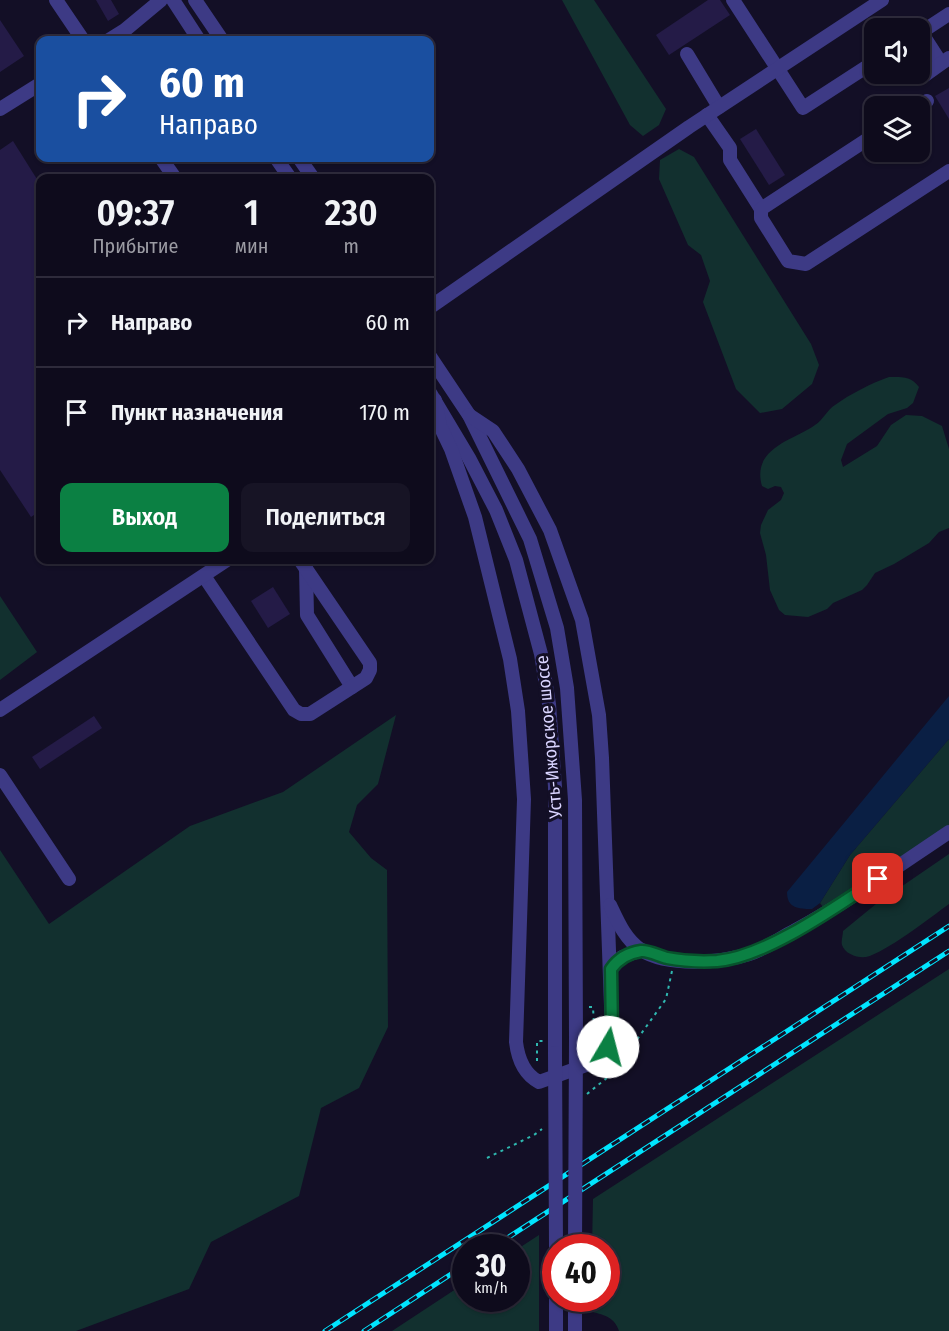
<!DOCTYPE html>
<html lang="ru">
<meta charset="utf-8">
<style>
:root{--surface:#0e0b1c;--page:#171425;--text:#f1f3f6;--muted:#9b9ba3;--line:#2e2b3b;--accent:#0b8043}
body{margin:0;font-family:"Fira Sans Condensed",sans-serif;background:var(--page);color:var(--text);height:100vh;display:flex;flex-direction:column;font-size:22px;white-space:nowrap}
*{box-sizing:border-box;margin:0}
p{font-size:20px;color:var(--muted)}
.icon{flex:none;width:33px;height:33px;fill:none;stroke:currentColor;stroke-width:2;stroke-linecap:round;stroke-linejoin:round}
.map{position:relative;flex:1;overflow:hidden}
.details{position:absolute;left:36px;top:174px;width:398px;height:390px;display:flex;flex-direction:column;background:var(--surface);border-radius:12px;box-shadow:0 2px 4px #0004,0 0 0 2px var(--line)}
.details>*{flex:none}
.banner{position:absolute;left:36px;top:36px;width:398px;height:126px;border-radius:12px;box-shadow:0 2px 4px #0004,0 0 0 2px var(--line);background:#1a4fa0;color:#fff;overflow:hidden}
.buttons{position:absolute;left:864px;top:18px;display:grid;gap:12px}
.buttons a{display:grid;place-items:center;width:66px;height:66px;border-radius:12px;background:var(--surface);box-shadow:0 2px 4px #0004,0 0 0 2px var(--line);font-size:30px}
.speed{position:absolute;left:452px;top:1234px;display:flex;gap:12px;font-size:30px;font-weight:700;text-align:center}
.speed>*{display:grid;place-content:center;width:78px;height:78px;border-radius:50%;background:var(--surface);box-shadow:0 2px 4px #0004,0 0 0 2px var(--line);line-height:1}
.speed small{font-size:15px;font-weight:400}
.speed .limit{border:9px solid #d22;background:#fff;color:#111}
.pin{position:absolute;display:grid;place-items:center;width:51px;height:51px;color:#fff;margin:-26px;border-radius:12px;box-shadow:0 3px 9px #0006}
.me{position:absolute;width:66px;margin:-33px;rotate:8deg;stroke-linejoin:round;filter:drop-shadow(0 0 4px #0008)}
.turn{display:flex;align-items:center;gap:21px;height:126px;padding:0 24px;font-size:27px}
.turn .icon{width:78px;height:78px;stroke-width:2.5}
.turn b{display:block;font-size:42px;line-height:51px}
.eta{display:flex;justify-content:space-evenly;align-items:center;height:102px;text-align:center}
.eta b{font-size:36px;font-weight:600;line-height:42px}
.button{display:flex;gap:12px;margin-top:auto;padding:12px 24px}
.button a{flex:1;height:69px;border-radius:12px;background:var(--accent);color:#fff;font-size:24px;font-weight:600;line-height:69px;text-align:center}
.button a+a{background:var(--page);color:var(--text)}
ul{padding:0;list-style:none}
li{display:flex;align-items:center;gap:18px;height:90px;padding:0 24px;border-top:2px solid var(--line)}
li div{flex:1}
li b{display:block;font-size:22px}
li em{font-style:normal}
.map>svg:first-child{display:block}
.green{fill:#12302f}
.water{fill:#0a1f44}
.building{fill:#241b47}
.lines{fill:none;stroke-linecap:round;stroke-linejoin:round}
.path{stroke:#2fb8b0;stroke-width:2;stroke-dasharray:3 4.5;stroke-linecap:butt}
.minor{stroke:#3d3a85;stroke-width:14}
.rail-casing{stroke:#00e5ff;stroke-width:5}
.rail{stroke:#130f26;stroke-width:3;stroke-dasharray:9;stroke-linecap:butt}
.minor-bridge{stroke:#3d3a85;stroke-width:14}
.route-casing{stroke:#07532c;stroke-width:15}
.route{stroke:#0b8043;stroke-width:10}
.labels{text-anchor:middle;dominant-baseline:central;stroke-width:6;stroke-linejoin:round;paint-order:stroke}
.street-label{font-size:18px;fill:#d9d4ff;stroke:#130f26}
</style>
<div class="map">
<svg width="949" height="1331" viewBox="0 0 949 1331">
<rect width="100%" height="100%" fill="#130f26"/>
<g class="green">
<polygon points="562,0 594,0 666,109 659,125 643,136 630,125"/>
<polygon points="679,149 694,157 811,344 819,365 812,384 782,409 760,413 736,389 703,302 710,281 701,255 688,245 659,179 660,160"/>
<path d="M 889,377 C 902,377 911,376 919,387 L 913,403 L 907,408 L 888,414 L 847,444 L 841,460 L 843,467 L 877,446 L 891,425 L 906,415 L 922,416 L 942,426 L 949,449 L 949,528 L 939,532 L 929,543 L 894,564 L 875,573 L 867,585 L 862,590 L 833,603 L 827,609 L 808,617 L 785,615 L 779,610 L 770,590 L 766,555 L 760,533 L 761,525 L 768,510 L 781,500 L 784,493 L 781,487 L 775,486 L 768,489 L 762,486 C 751,448 794,440 815,425 C 823,420 827,410 835,405 C 850,394 872,383 889,377 Z"/>
<polygon points="0,596 37,652 0,680"/>
<polygon points="396,715 378,784 357,805 349,832 371,858 387,870 388,1027 359,1088 321,1108 299,1196 211,1242 189,1289 76,1331 0,1331 0,850 49,924 190,826 283,792"/>
<polygon points="949,739 949,828 823,907 820,903 850,855"/>
<path d="M 949,854 L 949,904 C 931,917 885,953 866,957 C 857,958 845,954 842,945 C 841,941 843,935 843,931 L 876,904 Z"/>
<path d="M 949,969 L 949,1331 L 619,1331 C 614,1317 605,1315 592,1312 L 592,1299 L 606,1299 L 606,1248 L 592,1248 L 593,1199 Z"/>
<polygon points="539,1235 539,1331 392,1331 465,1283 465,1299 516,1299 516,1250"/>
</g>
<path class="water" d="M 949,696 L 949,739 L 850,855 L 820,903 L 812,909 C 798,909 787,908 787,892 Z"/>
<g class="building">
<polygon points="96,0 111,0 119,14 108,21"/>
<polygon points="708,0 720,0 730,15 669,55 656,35"/>
<polygon points="0,20 24,56 0,72"/>
<polygon points="949,88 949,119 935,96"/>
<polygon points="756,129 785,175 769,185 740,139"/>
<polygon points="13,141 40,184 40,511 31,517 0,470 0,150"/>
<polygon points="273,587 290,614 268,628 251,601"/>
<polygon points="94,716 102,728 40,769 32,757"/>
</g>
<g class="lines">
<g class="path">
<polyline points="589,1007 593,1007 594,1025"/>
<polyline points="537,1061 537,1041 544,1041"/>
<polyline points="587,1094 613,1073 666,999 672,971"/>
<polyline points="487,1158 534,1135 542,1129"/>
</g>
<g class="minor">
<polyline points="56,0 83,40"/>
<polyline points="173,0 199,40"/>
<polyline points="195,0 222,40"/>
<polyline points="733,0 803,108 874,62"/>
<polyline points="921,32 941,63"/>
<polyline points="920,33 949,14"/>
<polyline points="109,40 125,30 161,0"/>
<polyline points="687,54 719,107"/>
<polyline points="925,75 949,58"/>
<polyline points="919,106 927,101"/>
<polyline points="0,109 40,84"/>
<polyline points="707,115 730,148 730,160 761,209"/>
<polyline points="874,135 761,209 761,218 788,261 806,264 949,171"/>
<polyline points="161,158 175,178"/>
<polyline points="276,158 290,178"/>
<polyline points="299,158 313,178"/>
<polyline points="429,308 689,127 882,0"/>
<polyline points="429,355 469,415 530,539 557,628 567,688 575,800 576,1039"/>
<polyline points="429,391 469,458 496,510 516,560 541,654 549,704 555,787 555,1053"/>
<path d="M 435,400 L 440,426 L 451,449 L 475,517 L 510,659 L 518,711 L 524,799 L 516,1042 C 518,1059 524,1074 539,1082 L 592,1063 L 608,1047 L 612,1033 L 602,758 L 599,715 L 582,620 L 550,530 L 518,469 L 493,431 L 469,415"/>
<polyline points="306,568 307,615 352,687"/>
<polyline points="204,576 294,710 301,714 310,714 366,678 370,670 370,663 300,560"/>
<polyline points="0,710 227,560"/>
<polyline points="0,775 69,879"/>
<path d="M 610,905 C 618,922 625,939 641,950 C 667,967 721,963 749,954 C 765,949 780,938 794,931 C 848,902 898,866 949,832"/>
<polyline points="611,969 622,957 642,950"/>
<polyline points="556,1299 556,1331"/>
<polyline points="575,1331 575,1299"/>
</g>
<defs>
<g id="rail">
<polyline points="492,1248 949,951"/>
<polyline points="325,1331 949,926"/>
<polyline points="364,1331 465,1265"/>
</g>
</defs>
<use href="#rail" class="rail-casing"/>
<use href="#rail" class="rail"/>
<g class="minor-bridge">
<polyline points="555,1053 556,1248"/>
<polyline points="575,1248 576,1039"/>
</g>
</g>
<g class="lines">
<defs>
<path id="route" d="M 608,1047 L 612,1033 L 611,969 C 618,959 627,953 641,951 C 648,950 659,956 667,958 C 683,961 700,962 717,961 C 766,957 837,906 878,879"/>
</defs>
<use href="#route" class="route-casing"/>
<use href="#route" class="route"/>
</g>
<g class="labels">
<g class="street-label">
<text transform="translate(549 737) rotate(-95)">Усть-Ижорское шоссе</text>
</g>
</g>
</svg>
<div class="buttons">
<a><svg class="icon" aria-label="sound" viewBox="0 0 24 24"><path d="M4 9h4l5-4v14l-5-4H4zM17 9q2 3 0 6"/></svg></a>
<a><svg class="icon" aria-label="layers" viewBox="0 0 24 24"><path d="M12 4l9 5-9 5-9-5zM3 14l9 5 9-5"/></svg></a>
</div>
<div class="speed"><div>30<small>km/h</small></div><div class="limit">40</div></div>
<div class="pin" style="left:878px;top:879px;background:#d93025"><svg class="icon" aria-label="arrive" viewBox="0 0 24 24"><path d="M6 21V4h12l-3 4 3 4H6"/></svg></div>
<svg class="me" style="left:608px;top:1047px" viewBox="-20 -20 40 40"><circle r="19" fill="#fff"/><path d="M0-13L10 11 0 6-10 11z" fill="#0b8043"/></svg>
<div class="banner">
<div class="turn"><svg class="icon" aria-label="right" viewBox="0 0 24 24"><path d="M7 20v-9h11M14 6l5 5-5 5"/></svg><div><b>60 m</b>Направо</div></div>
</div>
<section class="details">
<div class="eta">
<div><b>09:37</b><p>Прибытие</p></div>
<div><b>1</b><p>мин</p></div>
<div><b>230</b><p>m</p></div>
</div>
<ul>
<li><svg class="icon" aria-label="right" viewBox="0 0 24 24"><path d="M7 20v-9h11M14 6l5 5-5 5"/></svg><div><b>Направо</b></div><em>60 m</em></li>
<li><svg class="icon" aria-label="arrive" viewBox="0 0 24 24"><path d="M6 21V4h12l-3 4 3 4H6"/></svg><div><b>Пункт назначения</b></div><em>170 m</em></li>
</ul>
<div class="button"><a>Выход</a><a>Поделиться</a></div>
</section>
</div>
